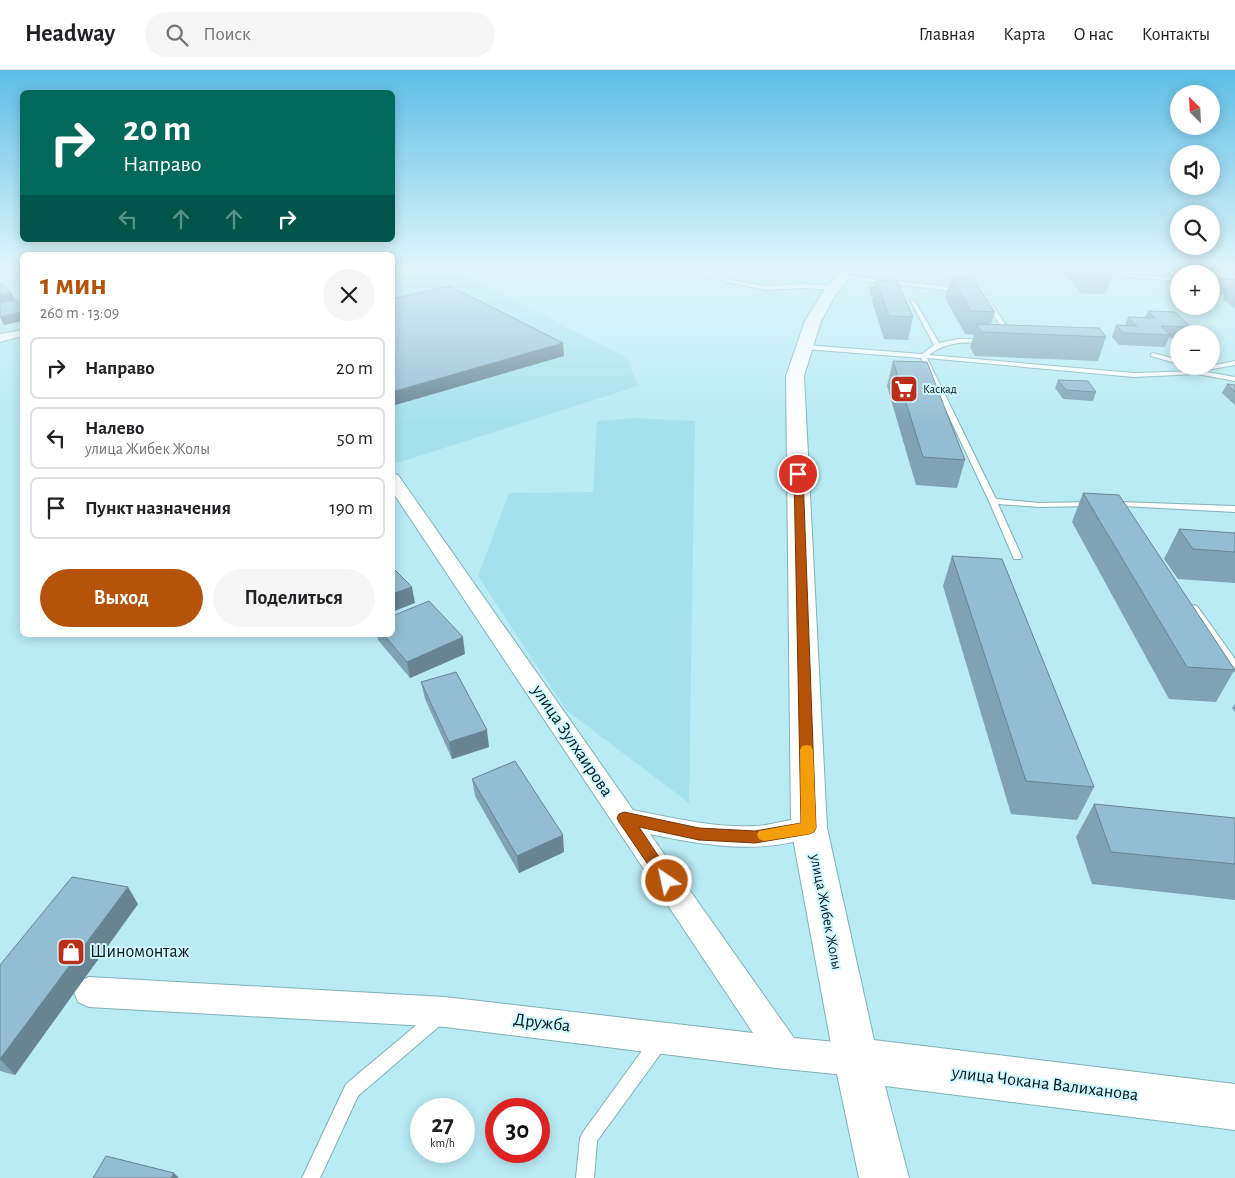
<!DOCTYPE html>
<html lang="ru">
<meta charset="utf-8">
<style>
:root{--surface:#fff;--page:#f6f6f6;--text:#202124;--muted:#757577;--line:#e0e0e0;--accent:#b45309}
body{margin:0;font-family:"Alegreya Sans",sans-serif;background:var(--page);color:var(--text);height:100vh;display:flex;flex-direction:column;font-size:19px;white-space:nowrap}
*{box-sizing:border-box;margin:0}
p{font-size:16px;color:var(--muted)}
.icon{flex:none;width:28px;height:28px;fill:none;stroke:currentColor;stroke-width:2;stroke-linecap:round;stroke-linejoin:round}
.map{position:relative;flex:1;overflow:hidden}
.sheet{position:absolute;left:20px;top:182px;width:375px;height:385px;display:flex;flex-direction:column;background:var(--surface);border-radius:8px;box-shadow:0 2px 12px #0003}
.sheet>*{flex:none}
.hud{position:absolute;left:20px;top:20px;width:375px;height:152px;border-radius:8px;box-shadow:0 2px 12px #0003;background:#00695c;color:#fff;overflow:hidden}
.needle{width:32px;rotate:336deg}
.controls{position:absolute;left:1170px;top:15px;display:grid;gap:10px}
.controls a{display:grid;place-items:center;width:50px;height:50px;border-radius:50%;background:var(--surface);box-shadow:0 2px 12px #0003;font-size:25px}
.speed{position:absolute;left:410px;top:1028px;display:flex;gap:10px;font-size:25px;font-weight:700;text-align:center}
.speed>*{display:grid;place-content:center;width:65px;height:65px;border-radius:50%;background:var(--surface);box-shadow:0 2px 12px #0003;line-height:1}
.speed small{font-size:12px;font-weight:400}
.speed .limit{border:8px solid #d22;background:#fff;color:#111}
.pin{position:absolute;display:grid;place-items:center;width:42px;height:42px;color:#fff;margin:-21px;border:2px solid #fff;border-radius:50%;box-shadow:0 1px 5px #0007}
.me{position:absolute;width:55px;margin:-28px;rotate:326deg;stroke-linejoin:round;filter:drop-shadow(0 0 4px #0008)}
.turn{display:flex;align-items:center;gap:18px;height:105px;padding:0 20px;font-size:22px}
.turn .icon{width:65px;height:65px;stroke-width:2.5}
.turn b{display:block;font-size:35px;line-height:42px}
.lanes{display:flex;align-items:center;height:48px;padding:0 20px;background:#0003;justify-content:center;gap:25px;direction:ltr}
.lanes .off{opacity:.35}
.round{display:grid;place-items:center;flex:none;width:52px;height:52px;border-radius:26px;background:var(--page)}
.summary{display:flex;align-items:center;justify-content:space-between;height:85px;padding:0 20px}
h1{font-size:30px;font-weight:700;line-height:38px;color:var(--accent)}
.cta{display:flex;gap:10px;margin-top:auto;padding:10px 20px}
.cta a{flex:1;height:58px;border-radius:30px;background:var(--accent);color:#fff;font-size:20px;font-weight:700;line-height:58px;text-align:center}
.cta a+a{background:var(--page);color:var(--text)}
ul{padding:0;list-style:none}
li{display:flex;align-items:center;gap:15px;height:62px;margin:0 10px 8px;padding:0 10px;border:2px solid var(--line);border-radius:8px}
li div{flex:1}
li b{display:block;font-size:19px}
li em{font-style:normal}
header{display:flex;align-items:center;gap:30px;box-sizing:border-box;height:70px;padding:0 25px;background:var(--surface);border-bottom:1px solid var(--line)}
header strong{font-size:24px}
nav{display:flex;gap:28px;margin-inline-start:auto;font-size:18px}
.search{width:350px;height:45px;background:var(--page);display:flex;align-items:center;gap:12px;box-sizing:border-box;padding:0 18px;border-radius:28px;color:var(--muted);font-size:19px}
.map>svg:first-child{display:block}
.built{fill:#a5e1ed}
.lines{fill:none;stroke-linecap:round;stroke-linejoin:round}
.lane-casing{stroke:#7fb0b9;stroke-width:2}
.street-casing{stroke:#7fb0b9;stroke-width:2}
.secondary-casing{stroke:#7fb0b9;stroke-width:2}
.lane{fill:#fff;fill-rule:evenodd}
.street{fill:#fff;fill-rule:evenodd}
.secondary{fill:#fff;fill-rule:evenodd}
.wall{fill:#7fa2b5}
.shaded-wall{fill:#688493}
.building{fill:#94bcd2;stroke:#688493}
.route{fill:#b45309;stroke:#753606}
.slow{fill:#f59e0b}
.labels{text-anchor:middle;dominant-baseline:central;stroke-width:4;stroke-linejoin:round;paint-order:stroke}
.far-poi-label{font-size:12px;fill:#04171b;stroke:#cff7ff;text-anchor:start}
.street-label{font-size:15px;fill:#04171b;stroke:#cff7ff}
.near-street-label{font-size:18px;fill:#04171b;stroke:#cff7ff}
.near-poi-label{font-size:18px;fill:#04171b;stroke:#cff7ff;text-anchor:start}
</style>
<header>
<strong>Headway</strong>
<div class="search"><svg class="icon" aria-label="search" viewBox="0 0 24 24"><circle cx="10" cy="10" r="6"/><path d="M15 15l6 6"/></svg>Поиск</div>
<nav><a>Главная</a><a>Карта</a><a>О нас</a><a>Контакты</a></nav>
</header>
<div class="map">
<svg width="1235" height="1108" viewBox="0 0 1235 1108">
<rect width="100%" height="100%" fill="#b9ebf5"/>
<g class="built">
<polygon points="427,198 451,198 627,288 638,316 397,393 392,390 392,205"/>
<polygon points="632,348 695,351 689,733 566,640 478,506 509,423 593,422 597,351"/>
</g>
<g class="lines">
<defs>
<g id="lane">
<polygon points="392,198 401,198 392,201"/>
<polygon points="687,198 695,198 729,210 767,216 802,214 834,216 837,218 834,220 802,218 767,220 726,212"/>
<polygon points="1103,203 1179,208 1179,211 1101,205"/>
<polygon points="843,205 960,218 963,220 960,222 841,208"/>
<path d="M 910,230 L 915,231 L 939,273 L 958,269 L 983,269 L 986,271 L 983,273 C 962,272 946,272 929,285 L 1134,303 L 1200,301 L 1198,299 L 1199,298 L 1235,291 L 1235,295 L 1201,301 L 1235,307 L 1235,311 L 1197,304 L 1134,307 L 927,288 L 996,429 L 1039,433 L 1092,432 L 1096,434 L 1092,436 L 1039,437 L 998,434 L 1022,487 L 1020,489 L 1014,489 L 989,431 L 921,288 L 805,279 L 802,277 L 805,275 L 922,284 L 934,275 Z"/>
<polygon points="986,231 990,231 1013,266 1012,267 1008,267 985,232"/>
<polygon points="1153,283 1179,290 1179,294 1151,286 1151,284"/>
<polygon points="1119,432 1235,436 1235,442 1122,436 1118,434"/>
<polygon points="1194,535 1197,536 1235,589 1235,601 1231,600 1189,538"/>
<polygon points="438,939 444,942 446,947 444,952 358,1026 320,1108 302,1108 346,1014 432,942"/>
<polygon points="658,965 664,967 666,973 664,979 597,1071 594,1108 576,1108 580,1068 583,1062 652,967"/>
</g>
<g id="street">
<polygon points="22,260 22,266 0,272 0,264"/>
<path d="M 392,403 L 398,405 L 633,740 C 673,748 713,758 754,756 C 775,756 798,744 818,751 L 822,758 L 818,765 C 761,785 707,776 650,764 L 794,968 L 856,974 L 867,979 L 872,990 L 867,1001 L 856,1006 L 785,999 L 445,957 L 89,937 L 78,932 L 74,922 L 78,912 L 89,907 L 445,927 L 753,963 L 392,421 Z"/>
</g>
<g id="secondary">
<polygon points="843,198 857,198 836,224 821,251 804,306 827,758 874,970 1235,1014 1235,1060 885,1016 909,1108 859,1108 834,990 791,758 786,306 805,251 825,219"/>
<polygon points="1149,198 1183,198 1198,201 1200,204 1179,204 1179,206 1155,202"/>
<polygon points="1211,202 1235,205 1235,213 1211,210 1211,204 1206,204"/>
</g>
</defs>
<use href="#lane" class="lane-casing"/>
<use href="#street" class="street-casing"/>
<use href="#secondary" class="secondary-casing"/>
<use href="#lane" class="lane"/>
<use href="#street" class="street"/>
<use href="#secondary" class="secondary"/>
</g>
<g class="wall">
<polygon points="1059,198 1107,198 1113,203 1105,224 1082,224"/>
<polygon points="1198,198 1218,198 1208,201"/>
<polygon points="951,207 995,242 991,254 1106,267 1098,291 975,286 970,277 974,265 965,264 945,228"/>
<polygon points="1232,207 1235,208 1235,239 1223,229 1224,225 1219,225 1211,219 1211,208 1231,209"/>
<polygon points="876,210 913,247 908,270 884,269 872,231 873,226 871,226 870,220 870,217 874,217"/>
<polygon points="1148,241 1191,257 1188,264 1179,264 1179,269 1169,268 1165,277 1119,275 1112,267 1116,255 1125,255 1128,247 1145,247"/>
<polygon points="893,291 965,390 957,418 916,415 887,316"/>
<polygon points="1058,310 1096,322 1093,331 1063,329 1055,318"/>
<polygon points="1227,314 1235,315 1235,335 1222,323"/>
<polygon points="1083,423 1235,599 1216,632 1169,629 1072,452"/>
<polygon points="1179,459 1235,463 1235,513 1178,509 1164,489"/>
<polygon points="952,486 1094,717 1077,750 1011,744 943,516"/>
<polygon points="377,565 392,565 465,584 410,608 378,570"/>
<polygon points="421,612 489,677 452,689 425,629"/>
<polygon points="1235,634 1235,642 1232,638"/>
<polygon points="472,709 564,782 519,803 475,726"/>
<polygon points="1094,734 1235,748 1235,830 1092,814 1076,767"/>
<polygon points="138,834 15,1005 0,1001 0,895"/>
</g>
<g class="shaded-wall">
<polygon points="1210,198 1218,198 1208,201"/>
<polygon points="11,222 15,230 0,233 0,225"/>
<polygon points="22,242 22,251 4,255 0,247"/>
<polygon points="563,273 564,286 392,336 392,322"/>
<polygon points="412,517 415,533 392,542 392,524"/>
<polygon points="463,567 465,584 410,608 407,592"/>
<polygon points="487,660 489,677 452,689 449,672"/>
<polygon points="563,765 564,782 519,803 517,786"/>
<polygon points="128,817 138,834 15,1005 0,989"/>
<polygon points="174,1103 179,1108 171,1108"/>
</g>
<g class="building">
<polygon points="1085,198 1107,198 1113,203 1090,203"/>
<polygon points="951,207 972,208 995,242 971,241"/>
<polygon points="1211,208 1231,209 1228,218 1222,218"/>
<polygon points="876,210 897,211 913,247 889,246"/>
<polygon points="0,214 3,214 11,222 0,225"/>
<polygon points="450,216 563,273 392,322 392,229"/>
<polygon points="870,217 874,217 874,222 872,222"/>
<polygon points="16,230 22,237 22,242 0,247 0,233"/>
<polygon points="1148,241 1175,242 1191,257 1161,256 1170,265 1124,263 1116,255 1137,256 1128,247 1155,248"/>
<polygon points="976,254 1099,258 1106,267 981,262"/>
<polygon points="893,291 927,292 965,390 923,387"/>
<polygon points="1058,310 1088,311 1096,322 1066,320"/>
<polygon points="1227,314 1235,315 1235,322"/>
<polygon points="1083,423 1119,425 1235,600 1187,597"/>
<polygon points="1179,459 1235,463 1235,482 1193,479"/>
<polygon points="952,486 1002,489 1094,717 1026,711"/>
<polygon points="392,497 412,517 392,524"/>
<polygon points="429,531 463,567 407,592 384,565 392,565 392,546"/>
<polygon points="456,602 487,660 449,672 421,612"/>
<polygon points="515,691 563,765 517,786 472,709"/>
<polygon points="1094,734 1235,748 1235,794 1111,782"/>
<polygon points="72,807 128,817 0,989 0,895"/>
<polygon points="106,1086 174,1103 171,1108 93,1108"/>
</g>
<linearGradient id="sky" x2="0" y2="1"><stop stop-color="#5dbde6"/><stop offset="0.56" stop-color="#e0f6fa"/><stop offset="1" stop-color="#e0f6fa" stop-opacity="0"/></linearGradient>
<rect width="1235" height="353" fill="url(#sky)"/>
<polygon class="route" points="798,401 803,404 816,758 814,762 809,764 755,773 699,770 639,757 675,811 673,815 667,817 662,815 619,752 617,748 619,744 624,742 699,758 755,761 801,753 794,404"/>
<polygon class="slow" points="807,675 811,676 813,680 816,758 814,762 809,764 764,771 759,769 757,765 759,761 801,753 800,680 802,676"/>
<defs>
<symbol id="supermarket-square" viewBox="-11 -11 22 22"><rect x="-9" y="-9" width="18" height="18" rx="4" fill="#bb2f1a" stroke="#cff7ff"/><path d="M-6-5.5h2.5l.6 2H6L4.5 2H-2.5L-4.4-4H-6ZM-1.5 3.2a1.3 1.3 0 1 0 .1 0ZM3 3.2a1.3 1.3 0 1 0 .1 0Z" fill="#fff"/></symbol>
<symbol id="shop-square" viewBox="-11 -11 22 22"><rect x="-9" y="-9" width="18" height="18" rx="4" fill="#bb2f1a" stroke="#cff7ff"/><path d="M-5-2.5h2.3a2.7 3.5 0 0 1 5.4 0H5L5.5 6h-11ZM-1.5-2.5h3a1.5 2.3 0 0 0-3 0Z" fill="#fff"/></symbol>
</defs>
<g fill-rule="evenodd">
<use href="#supermarket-square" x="888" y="303" width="32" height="32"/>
<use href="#shop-square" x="55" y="866" width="32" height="32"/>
</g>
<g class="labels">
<g class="far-poi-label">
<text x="923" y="319">Каскад</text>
</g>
<g class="street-label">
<text transform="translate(826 842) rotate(79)">улица Жибек Жолы</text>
</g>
<g class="near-street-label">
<text transform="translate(572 671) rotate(56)">улица Зулхаирова</text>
<text transform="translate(542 953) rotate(7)">Дружба</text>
<text transform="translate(1045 1014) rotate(7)">улица Чокана Валиханова</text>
</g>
<g class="near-poi-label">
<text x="90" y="882">Шиномонтаж</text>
</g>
</g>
</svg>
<div class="controls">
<a><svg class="needle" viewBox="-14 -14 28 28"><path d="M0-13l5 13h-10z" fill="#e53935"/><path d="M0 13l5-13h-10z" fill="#757577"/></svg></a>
<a><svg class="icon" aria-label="sound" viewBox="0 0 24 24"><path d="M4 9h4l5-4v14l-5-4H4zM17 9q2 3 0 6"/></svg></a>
<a><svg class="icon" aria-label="search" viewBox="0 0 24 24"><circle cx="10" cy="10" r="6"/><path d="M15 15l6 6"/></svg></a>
<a>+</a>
<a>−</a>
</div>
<div class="speed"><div>27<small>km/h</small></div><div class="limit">30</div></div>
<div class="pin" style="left:798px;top:404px;background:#d93025"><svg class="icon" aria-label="arrive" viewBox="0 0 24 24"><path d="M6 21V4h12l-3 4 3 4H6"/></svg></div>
<svg class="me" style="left:667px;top:811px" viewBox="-20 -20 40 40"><circle r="17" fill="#b45309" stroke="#fff" stroke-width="3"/><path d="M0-11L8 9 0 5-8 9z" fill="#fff"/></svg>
<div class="hud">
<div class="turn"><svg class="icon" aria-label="right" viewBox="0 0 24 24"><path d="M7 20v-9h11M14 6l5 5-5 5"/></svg><div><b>20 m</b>Направо</div></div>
<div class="lanes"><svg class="icon off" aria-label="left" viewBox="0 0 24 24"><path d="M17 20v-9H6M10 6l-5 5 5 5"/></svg><svg class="icon off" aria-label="ahead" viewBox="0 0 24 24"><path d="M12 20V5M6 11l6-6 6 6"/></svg><svg class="icon off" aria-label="ahead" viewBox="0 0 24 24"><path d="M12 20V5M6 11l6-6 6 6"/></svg><svg class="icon" aria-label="right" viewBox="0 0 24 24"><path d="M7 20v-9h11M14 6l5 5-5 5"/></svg></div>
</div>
<section class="sheet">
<div class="summary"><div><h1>1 мин</h1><p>260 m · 13:09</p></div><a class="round"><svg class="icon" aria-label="close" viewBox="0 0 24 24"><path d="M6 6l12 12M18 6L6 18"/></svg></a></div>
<ul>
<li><svg class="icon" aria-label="right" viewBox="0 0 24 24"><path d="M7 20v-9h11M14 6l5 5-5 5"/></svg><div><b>Направо</b></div><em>20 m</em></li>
<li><svg class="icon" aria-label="left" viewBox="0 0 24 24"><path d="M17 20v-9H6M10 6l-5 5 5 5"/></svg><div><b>Налево</b><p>улица Жибек Жолы</p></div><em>50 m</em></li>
<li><svg class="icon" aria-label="arrive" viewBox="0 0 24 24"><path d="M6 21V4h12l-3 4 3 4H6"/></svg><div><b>Пункт назначения</b></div><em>190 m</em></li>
</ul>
<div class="cta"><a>Выход</a><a>Поделиться</a></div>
</section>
</div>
